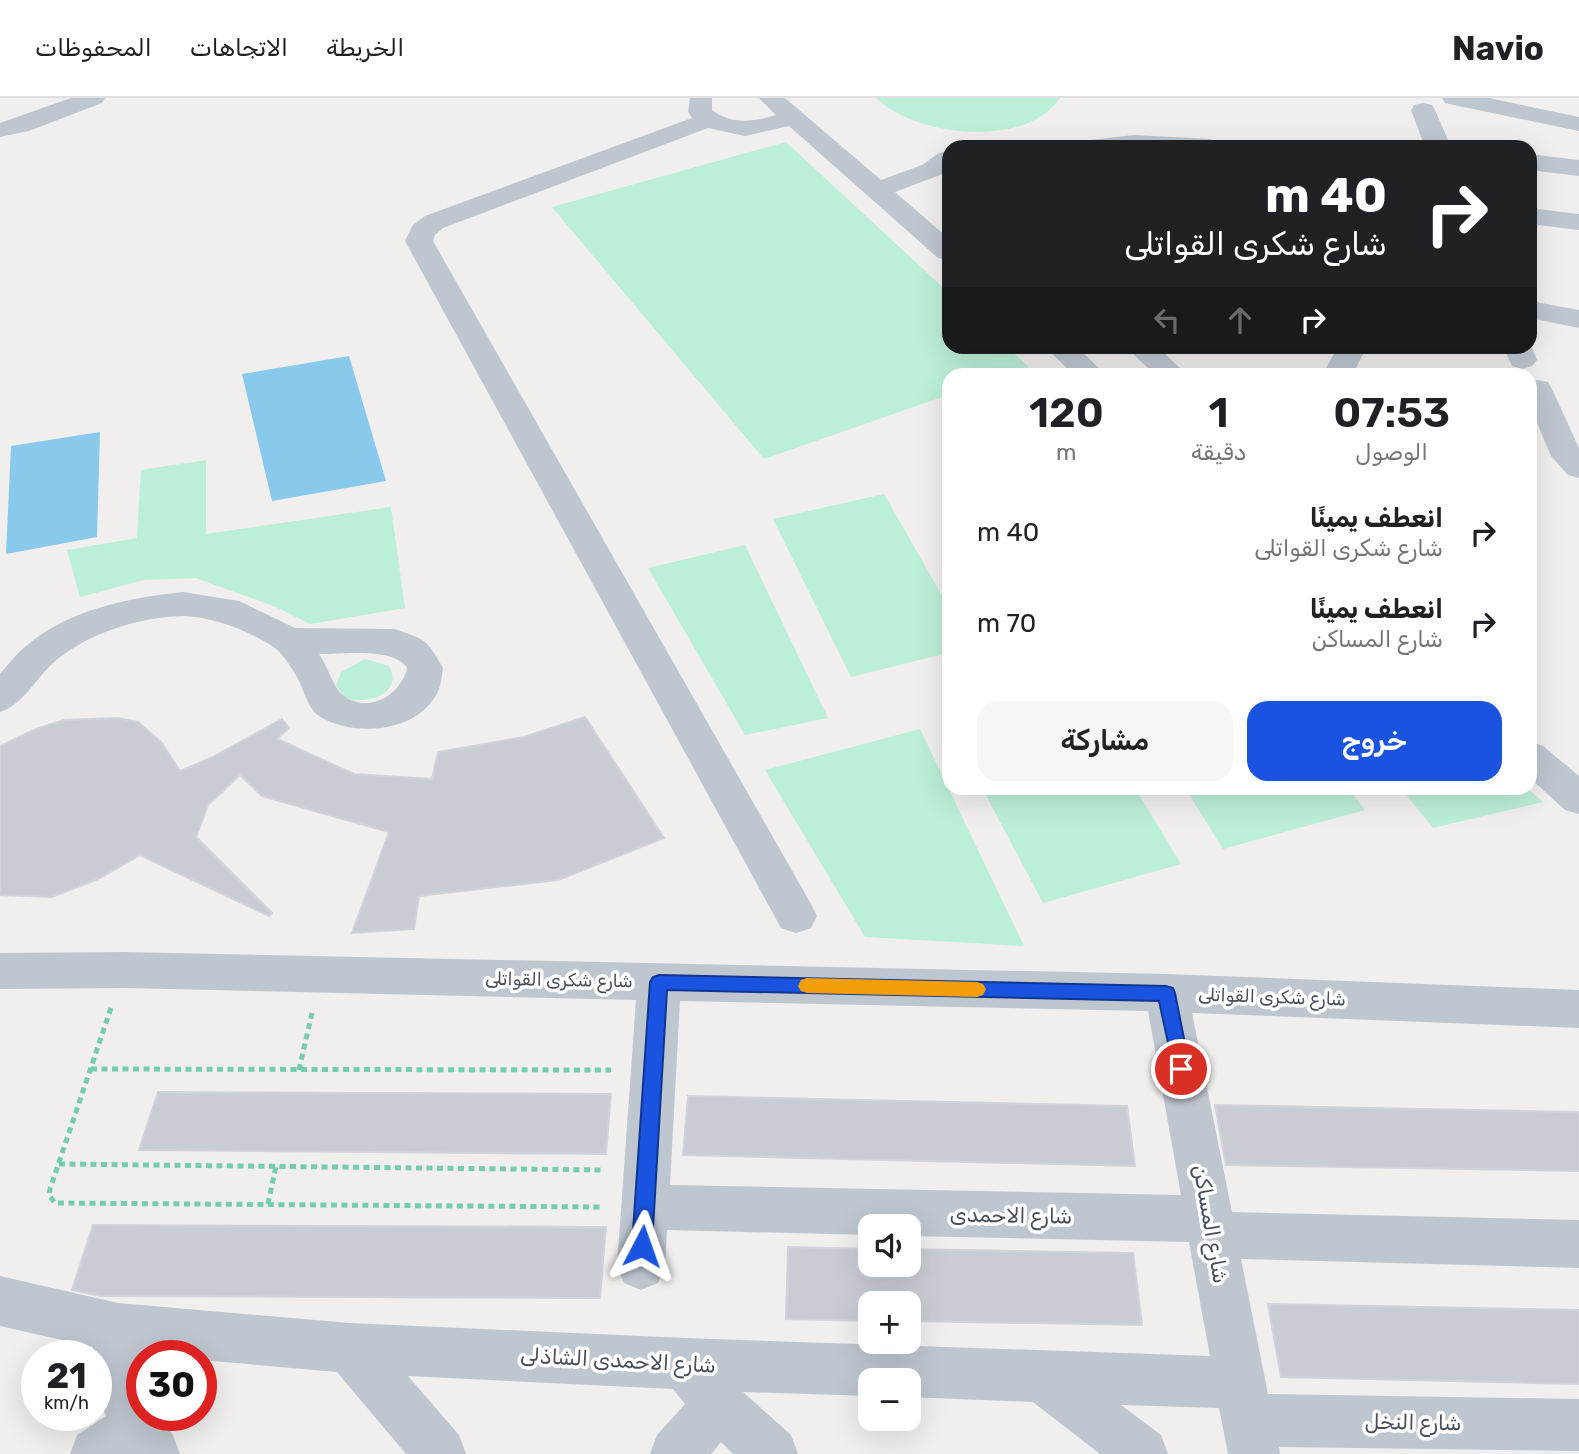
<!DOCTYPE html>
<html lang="ar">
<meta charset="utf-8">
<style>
:root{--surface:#fff;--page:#f6f6f6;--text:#202124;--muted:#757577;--line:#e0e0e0;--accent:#1953e0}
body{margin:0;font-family:Rubik,Cairo,sans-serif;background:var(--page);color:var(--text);direction:rtl;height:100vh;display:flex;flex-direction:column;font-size:26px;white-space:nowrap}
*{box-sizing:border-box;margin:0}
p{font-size:23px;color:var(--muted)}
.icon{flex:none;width:38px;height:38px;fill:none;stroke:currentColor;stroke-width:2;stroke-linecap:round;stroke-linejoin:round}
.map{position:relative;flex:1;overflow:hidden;direction:ltr}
.drawer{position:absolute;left:942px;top:270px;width:595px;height:427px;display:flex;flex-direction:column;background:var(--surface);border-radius:21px;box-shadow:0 7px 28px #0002;direction:rtl}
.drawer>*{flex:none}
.hud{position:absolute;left:942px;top:42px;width:595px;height:214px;border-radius:21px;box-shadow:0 7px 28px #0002;direction:rtl;background:#202124;color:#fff;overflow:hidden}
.buttons{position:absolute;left:858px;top:1116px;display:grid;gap:14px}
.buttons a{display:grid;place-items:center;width:63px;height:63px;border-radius:14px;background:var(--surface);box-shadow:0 7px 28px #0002;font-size:35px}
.speed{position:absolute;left:21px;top:1242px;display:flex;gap:14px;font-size:35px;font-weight:700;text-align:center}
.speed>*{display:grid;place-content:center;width:91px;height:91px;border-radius:50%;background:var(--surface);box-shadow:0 7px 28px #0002;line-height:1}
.speed small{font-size:18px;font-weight:400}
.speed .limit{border:10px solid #d22;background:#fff;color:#111}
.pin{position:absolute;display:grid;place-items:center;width:60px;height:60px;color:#fff;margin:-30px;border:4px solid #fff;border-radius:50%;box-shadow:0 2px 7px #0007}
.me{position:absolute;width:77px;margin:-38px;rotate:4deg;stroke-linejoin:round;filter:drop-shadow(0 0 5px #0008)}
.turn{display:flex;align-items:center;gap:24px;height:147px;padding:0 35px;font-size:32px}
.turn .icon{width:91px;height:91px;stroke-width:2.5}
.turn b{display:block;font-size:49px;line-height:60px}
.lanes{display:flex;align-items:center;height:66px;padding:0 35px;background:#0003;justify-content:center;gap:35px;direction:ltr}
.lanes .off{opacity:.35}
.eta{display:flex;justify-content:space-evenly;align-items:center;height:119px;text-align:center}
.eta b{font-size:42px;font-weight:600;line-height:49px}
.button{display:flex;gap:14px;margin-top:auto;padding:14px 35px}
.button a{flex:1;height:80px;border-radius:21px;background:var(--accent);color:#fff;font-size:28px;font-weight:600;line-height:80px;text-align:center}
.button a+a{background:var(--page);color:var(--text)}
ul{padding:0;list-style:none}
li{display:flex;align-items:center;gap:21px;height:91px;padding:0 35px}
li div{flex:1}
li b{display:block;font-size:26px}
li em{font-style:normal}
header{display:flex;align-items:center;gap:42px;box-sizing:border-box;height:98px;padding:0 35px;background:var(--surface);border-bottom:2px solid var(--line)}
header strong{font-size:33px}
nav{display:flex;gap:38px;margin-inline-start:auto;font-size:24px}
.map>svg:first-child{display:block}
.green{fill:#bcefd7}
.water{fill:#89c9ec}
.building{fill:#caccd4;stroke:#d2d3da;stroke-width:2}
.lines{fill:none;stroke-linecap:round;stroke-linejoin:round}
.path{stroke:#74cdad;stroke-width:5;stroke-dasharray:6 4.5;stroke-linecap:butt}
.minor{fill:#bec6d0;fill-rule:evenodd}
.route{fill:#1953e0;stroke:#103692;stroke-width:2}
.slow{fill:#f59e0b}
.labels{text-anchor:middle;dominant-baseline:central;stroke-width:7;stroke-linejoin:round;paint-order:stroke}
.street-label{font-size:18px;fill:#464e5b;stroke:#fff}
.near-street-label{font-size:21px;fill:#464e5b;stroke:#fff}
</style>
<header>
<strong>Navio</strong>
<nav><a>الخريطة</a><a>الاتجاهات</a><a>المحفوظات</a></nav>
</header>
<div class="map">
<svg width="1579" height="1356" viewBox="0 0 1579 1356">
<rect width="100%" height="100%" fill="#f1eeee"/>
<g class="green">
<path d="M 876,0 L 1060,0 C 1026,51 916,39 876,0 Z"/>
<polygon points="786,44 948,194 948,248 1007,249 1029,269 1007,276 948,276 948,297 764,361 552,109"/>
<polygon points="206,362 206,436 391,409 405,510 310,526 276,509 196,480 144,482 80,499 67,452 137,440 141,372"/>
<polygon points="884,396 948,508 948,555 851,579 773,421"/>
<polygon points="745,447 828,620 745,637 648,470"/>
<path d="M 365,561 L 389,568 C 405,597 363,608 343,599 L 336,587 L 341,574 Z"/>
<polygon points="920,631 1024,848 865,839 765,672"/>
<polygon points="982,690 1135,690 1181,766 1043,805"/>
<polygon points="1185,690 1348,690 1365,712 1223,751"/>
<polygon points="1401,690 1527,690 1543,704 1433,730"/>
</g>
<g class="water">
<polygon points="349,258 386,383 272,403 242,276"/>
<polygon points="100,334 97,439 6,456 11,348"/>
</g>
<g class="building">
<polygon points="585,619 664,740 558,782 419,798 414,831 352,835 389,734 262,698 240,677 208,707 196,739 272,815 269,818 140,757 98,781 52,799 0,797 0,648 36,631 64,622 118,620 138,624 161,644 180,673 213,659 282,621 289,630 277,641 354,676 432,681 438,654 524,639"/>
<polygon points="158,994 611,996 606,1056 139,1052"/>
<polygon points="688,998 1127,1008 1135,1068 683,1057"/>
<polygon points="1215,1007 1579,1014 1579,1073 1226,1067"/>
<polygon points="93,1127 606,1129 600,1200 101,1198 72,1192"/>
<polygon points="788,1149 870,1151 870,1167 908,1167 908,1151 1133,1155 1142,1227 908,1223 908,1206 870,1206 870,1223 786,1221"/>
<polygon points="1268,1206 1579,1212 1579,1286 1281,1279"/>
</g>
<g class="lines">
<g class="path">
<polyline points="111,910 50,1091 49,1097 55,1105 602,1109"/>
<polyline points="91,971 611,972"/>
<polyline points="299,972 312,915"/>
<polyline points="59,1066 604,1072"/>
<polyline points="268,1106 276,1068"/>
</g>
<g class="minor">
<polygon points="71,0 105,0 102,5 29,33 0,39 0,25"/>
<path d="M 690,0 L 712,0 L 712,12 C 732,27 753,24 776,17 L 759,0 L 785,0 L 881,82 L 922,67 L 939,55 L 948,53 L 948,71 L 940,77 L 895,94 L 948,140 L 948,162 L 938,160 L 789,28 L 745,38 L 708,30 L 443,130 L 435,137 L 433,143 L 811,806 L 817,818 L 811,830 L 796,835 L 781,830 L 405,143 L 413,127 L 425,118 L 692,20 L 688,14 Z"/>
<polygon points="1442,0 1489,0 1579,19 1579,33 1454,7 1445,5"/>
<polygon points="1423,5 1432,7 1435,12 1451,49 1425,49 1411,12 1414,7"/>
<polygon points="1134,37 1210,41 1219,44 1223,49 1069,49 1073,44"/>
<polygon points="1530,56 1579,62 1579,78 1530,72"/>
<polygon points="1530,110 1579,116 1579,132 1530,126"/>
<polygon points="1530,203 1579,212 1579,230 1530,220"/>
<polygon points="1530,245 1537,262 1532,268 1522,271 1512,268 1503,248 1530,248"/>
<polygon points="1044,248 1076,248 1105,276 1073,276"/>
<polygon points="1125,248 1157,248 1186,276 1154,276"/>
<polygon points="1338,248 1367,248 1353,276 1323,276"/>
<polygon points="1537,282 1548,284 1552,291 1579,350 1579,380 1568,377 1551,358 1530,308 1530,284"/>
<path d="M 183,494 L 239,503 L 295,530 L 394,531 C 426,541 427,542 443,570 C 442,577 441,585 439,591 C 421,635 354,640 319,618 C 308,611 304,592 298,581 C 293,572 284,557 276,551 C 253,534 211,518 182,518 C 138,519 82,537 50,568 C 34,584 22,607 0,614 L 0,576 C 8,567 16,556 26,548 C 70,511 128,500 183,494 ZM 319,556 C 342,556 395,549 407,570 C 401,597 369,616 344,598 C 333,590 328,568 319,556 Z"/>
<polygon points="1530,643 1543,648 1579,678 1579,716 1565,712 1530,680"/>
<path d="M 124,854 L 1166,876 L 1579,892 L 1579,930 L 1192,915 L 1232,1114 L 1579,1122 L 1579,1170 L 1241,1161 L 1268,1296 L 1579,1301 L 1579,1353 L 1279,1349 L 1280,1356 L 1228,1356 L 1219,1310 L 1121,1307 L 1161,1337 L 1168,1356 L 1100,1356 L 1033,1304 L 908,1299 L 908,1283 L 870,1283 L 870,1298 L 743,1294 L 791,1337 L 798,1356 L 733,1356 L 721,1344 L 711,1356 L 650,1356 L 657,1337 L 685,1306 L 673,1291 L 408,1278 L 459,1337 L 466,1356 L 406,1356 L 337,1274 L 201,1262 L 201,1258 L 143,1257 L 142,1318 L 159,1318 L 173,1337 L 180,1356 L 70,1356 L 77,1337 L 106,1318 L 96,1293 L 96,1258 L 93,1258 L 93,1249 L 0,1228 L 0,1178 L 118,1205 L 350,1225 L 685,1240 L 1210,1258 L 1189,1144 L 908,1138 L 908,1129 L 870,1129 L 870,1137 L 667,1132 L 665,1168 L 658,1185 L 641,1192 L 624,1185 L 617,1168 L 636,902 L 124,890 L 0,891 L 0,855 ZM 680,903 L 1148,913 L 1181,1097 L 670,1087 Z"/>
</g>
</g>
<polygon class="route" points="659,877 1166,888 1173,890 1175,895 1190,971 1188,977 1181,979 1175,977 1159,903 667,892 652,1148 649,1155 642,1158 635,1155 632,1148 650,884 653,879"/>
<polygon class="slow" points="807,880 977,884 983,886 986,891 983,897 977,899 807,895 801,893 798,888 801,882"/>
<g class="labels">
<g class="street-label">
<text transform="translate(559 882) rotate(1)">شارع شكرى القواتلى</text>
<text transform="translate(1272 899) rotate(2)">شارع شكرى القواتلى</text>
</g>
<g class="near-street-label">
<text transform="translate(1011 1117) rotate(1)">شارع الاحمدى</text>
<text transform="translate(1211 1126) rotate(80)">شارع المساكن</text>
<text transform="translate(618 1262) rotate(3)">شارع الاحمدى الشاذلى</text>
<text transform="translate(1413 1324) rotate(1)">شارع النخل</text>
</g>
</g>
</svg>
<div class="buttons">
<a><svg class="icon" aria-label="sound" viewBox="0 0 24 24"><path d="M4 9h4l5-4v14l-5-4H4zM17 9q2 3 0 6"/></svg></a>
<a>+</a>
<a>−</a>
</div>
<div class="speed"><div>21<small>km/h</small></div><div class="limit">30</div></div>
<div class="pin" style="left:1181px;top:971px;background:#d93025"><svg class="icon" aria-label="arrive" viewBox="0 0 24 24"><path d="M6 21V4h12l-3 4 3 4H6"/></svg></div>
<svg class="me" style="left:642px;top:1148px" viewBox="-20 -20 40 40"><path d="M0-17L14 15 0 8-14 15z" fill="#1953e0" stroke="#fff" stroke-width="4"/></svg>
<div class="hud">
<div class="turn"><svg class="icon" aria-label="right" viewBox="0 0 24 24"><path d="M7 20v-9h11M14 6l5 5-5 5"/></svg><div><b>40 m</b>شارع شكرى القواتلى</div></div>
<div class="lanes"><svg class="icon off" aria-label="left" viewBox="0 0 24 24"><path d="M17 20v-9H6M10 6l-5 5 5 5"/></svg><svg class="icon off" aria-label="ahead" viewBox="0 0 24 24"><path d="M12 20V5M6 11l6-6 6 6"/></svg><svg class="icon" aria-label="right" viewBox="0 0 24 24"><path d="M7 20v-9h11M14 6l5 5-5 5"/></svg></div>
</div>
<section class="drawer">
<div class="eta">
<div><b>07:53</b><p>الوصول</p></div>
<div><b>1</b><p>دقيقة</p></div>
<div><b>120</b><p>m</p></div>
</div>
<ul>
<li><svg class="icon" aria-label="right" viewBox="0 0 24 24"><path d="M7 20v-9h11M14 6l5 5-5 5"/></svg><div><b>انعطف يمينًا</b><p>شارع شكرى القواتلى</p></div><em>40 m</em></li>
<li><svg class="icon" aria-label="right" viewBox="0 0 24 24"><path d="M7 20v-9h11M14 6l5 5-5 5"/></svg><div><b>انعطف يمينًا</b><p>شارع المساكن</p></div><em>70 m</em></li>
</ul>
<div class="button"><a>خروج</a><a>مشاركة</a></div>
</section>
</div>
